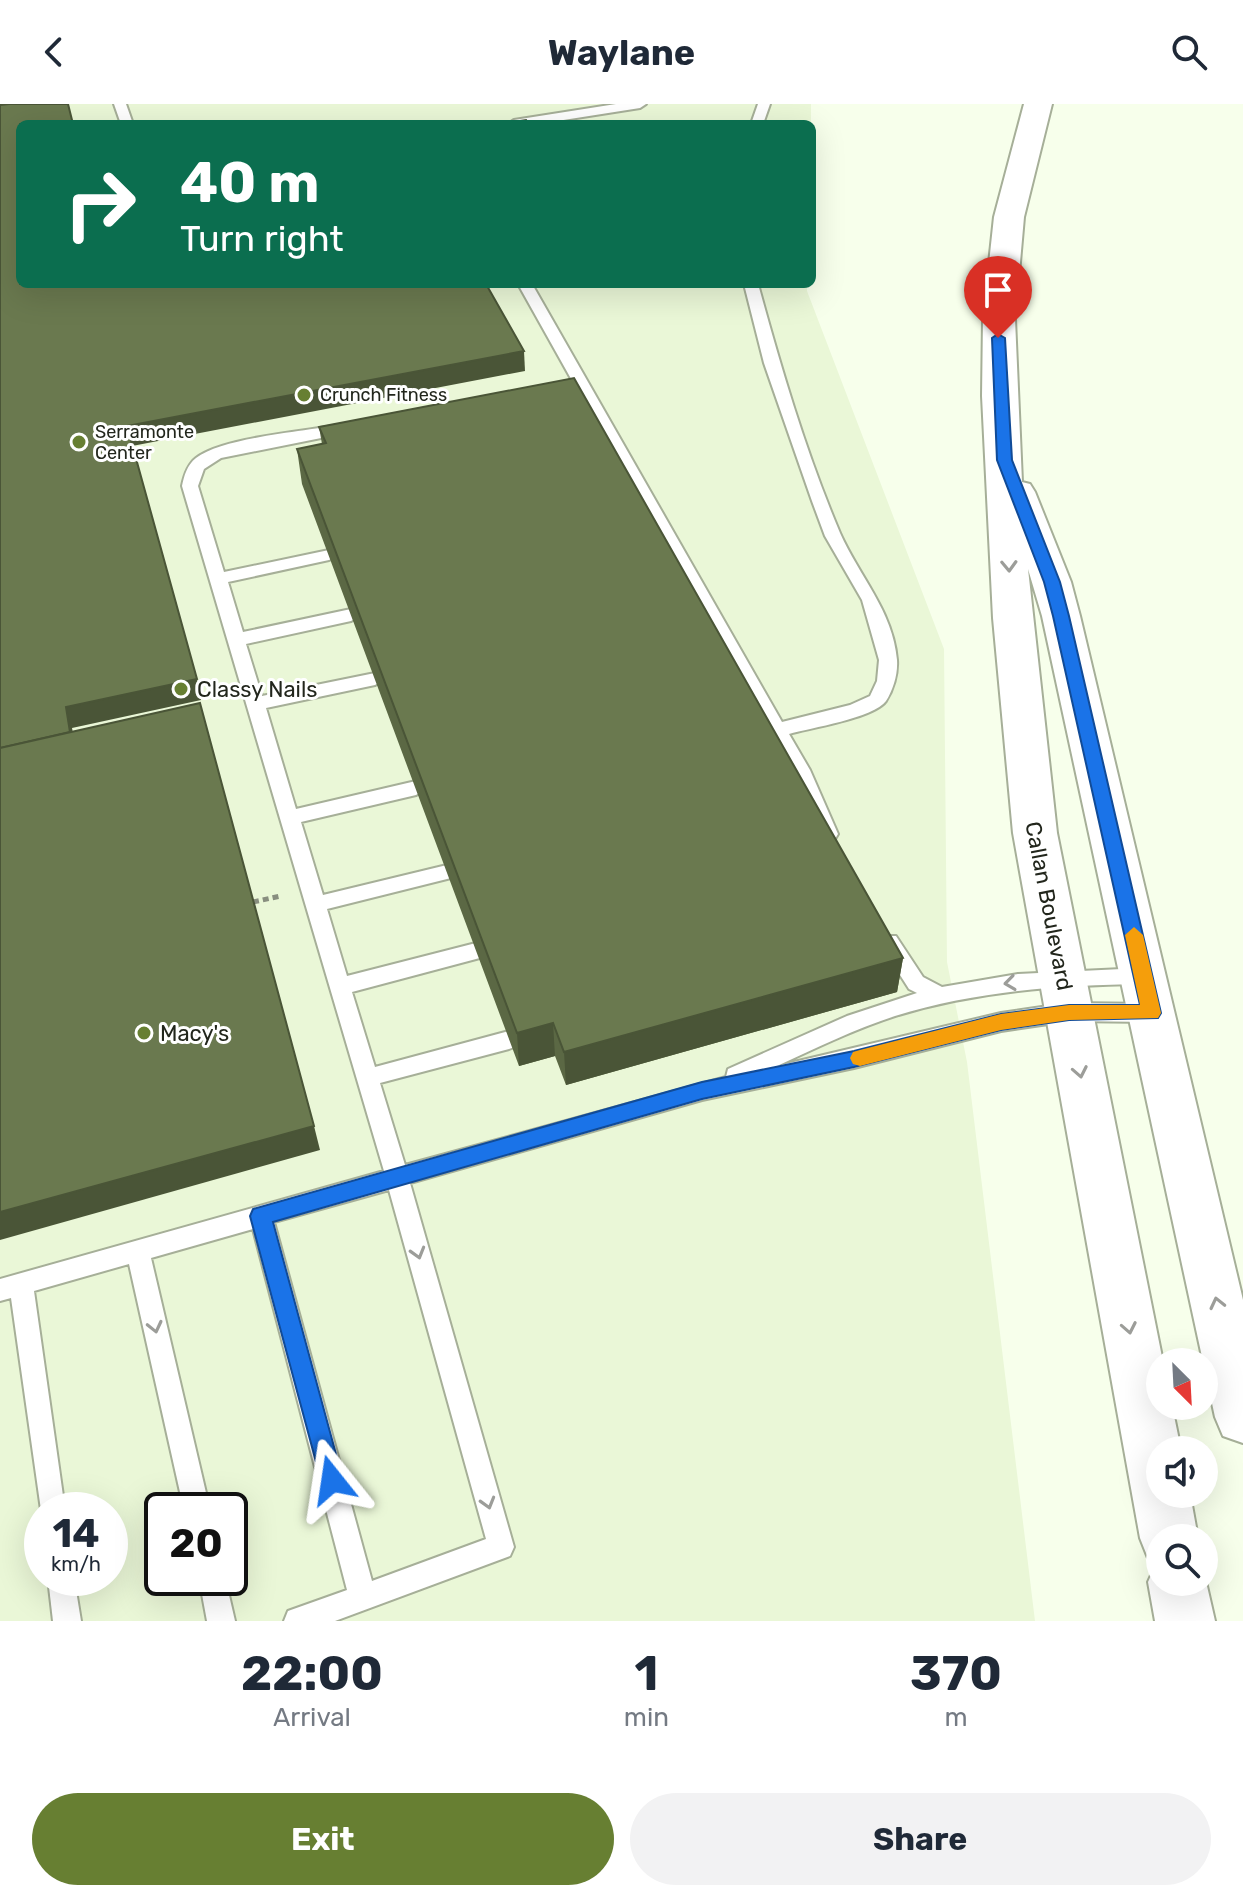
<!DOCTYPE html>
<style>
:root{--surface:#fff;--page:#f2f2f3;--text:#1f2937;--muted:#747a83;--accent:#677f32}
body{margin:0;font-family:Rubik,sans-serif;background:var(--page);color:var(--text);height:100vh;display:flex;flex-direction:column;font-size:30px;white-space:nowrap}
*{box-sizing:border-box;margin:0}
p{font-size:26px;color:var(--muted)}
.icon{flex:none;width:44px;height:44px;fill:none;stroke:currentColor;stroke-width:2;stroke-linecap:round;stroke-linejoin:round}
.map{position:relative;height:1517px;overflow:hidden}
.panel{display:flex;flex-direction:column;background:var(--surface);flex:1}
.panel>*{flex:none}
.hud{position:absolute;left:16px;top:16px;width:800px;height:168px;border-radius:12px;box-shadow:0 8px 32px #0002;background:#0b6e4f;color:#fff;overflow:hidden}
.needle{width:52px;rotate:156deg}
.buttons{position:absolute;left:1146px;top:1244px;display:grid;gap:16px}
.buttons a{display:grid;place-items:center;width:72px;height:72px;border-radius:50%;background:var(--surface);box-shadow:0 8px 32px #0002;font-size:40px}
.speed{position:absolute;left:24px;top:1388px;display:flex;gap:16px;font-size:40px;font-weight:700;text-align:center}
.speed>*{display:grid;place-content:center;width:104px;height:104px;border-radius:50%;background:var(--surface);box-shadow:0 8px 32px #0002;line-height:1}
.speed small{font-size:20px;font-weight:400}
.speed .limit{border:4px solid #111;border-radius:12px;background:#fff;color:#111}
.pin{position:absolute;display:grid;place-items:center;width:68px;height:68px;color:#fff;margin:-82px -34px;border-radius:50% 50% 50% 0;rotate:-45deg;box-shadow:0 0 8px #0007}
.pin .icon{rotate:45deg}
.me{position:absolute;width:88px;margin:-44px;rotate:345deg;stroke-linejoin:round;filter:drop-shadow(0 0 6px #0008)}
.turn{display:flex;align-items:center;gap:28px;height:168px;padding:0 32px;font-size:36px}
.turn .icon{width:104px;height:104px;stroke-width:2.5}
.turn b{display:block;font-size:56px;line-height:68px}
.eta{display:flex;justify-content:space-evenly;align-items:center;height:136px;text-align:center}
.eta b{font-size:48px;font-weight:700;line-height:56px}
.cta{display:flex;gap:16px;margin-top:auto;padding:16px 32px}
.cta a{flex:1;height:92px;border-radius:48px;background:var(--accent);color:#fff;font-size:32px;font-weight:700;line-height:92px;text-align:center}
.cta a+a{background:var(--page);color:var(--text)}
header{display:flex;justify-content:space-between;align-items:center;height:104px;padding:0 32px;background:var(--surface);font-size:36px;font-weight:700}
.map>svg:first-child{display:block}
.built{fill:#eaf7d7;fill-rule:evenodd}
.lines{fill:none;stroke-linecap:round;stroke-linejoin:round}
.lane-casing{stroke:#a6af98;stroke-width:4}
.secondary-casing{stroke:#a6af98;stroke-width:4}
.path{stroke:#888e7f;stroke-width:5;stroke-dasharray:6 4;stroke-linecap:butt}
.lane{fill:#fff;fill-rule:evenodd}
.secondary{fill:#fff;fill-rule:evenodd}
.wall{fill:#5b6844}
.shaded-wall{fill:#4a5537}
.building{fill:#6a794f;stroke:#4a5537;stroke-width:2}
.oneway{stroke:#9c9d99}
.route{fill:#1a73e8;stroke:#114b97;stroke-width:2}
.slow{fill:#f59e0b}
.poi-dot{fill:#677f32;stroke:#fff;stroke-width:3}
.labels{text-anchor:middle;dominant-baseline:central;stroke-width:6;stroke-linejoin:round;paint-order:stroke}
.far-poi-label{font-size:18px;fill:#22261c;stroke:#fff;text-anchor:start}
.poi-label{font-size:22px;fill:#22261c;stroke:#fff;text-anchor:start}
.street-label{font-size:22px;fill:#22261c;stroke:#fff}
</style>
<header><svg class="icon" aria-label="back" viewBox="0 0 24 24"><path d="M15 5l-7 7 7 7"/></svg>Waylane<svg class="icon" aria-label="search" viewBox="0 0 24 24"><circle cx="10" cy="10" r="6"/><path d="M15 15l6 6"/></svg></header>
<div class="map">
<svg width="1243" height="1517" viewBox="0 0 1243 1517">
<rect width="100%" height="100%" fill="#f7ffeb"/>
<path class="built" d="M 0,0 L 811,0 L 811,20 L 20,20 L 20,180 L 807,180 L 807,187 L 944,545 L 947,858 L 967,958 L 1035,1517 L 0,1517 ZM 42,1406 L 110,1406 L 110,1474 L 42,1474 ZM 162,1406 L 230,1406 L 230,1474 L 162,1474 Z"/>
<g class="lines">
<defs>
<g id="lane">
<polygon points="114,0 126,0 133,20 121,20"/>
<polygon points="616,0 646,0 640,4 538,20 508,20 514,16"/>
<polygon points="758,0 770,0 763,20 751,20"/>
<path d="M 518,180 L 532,180 L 782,618 L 850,601 L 870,592 L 877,577 L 879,556 L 862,496 L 825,432 L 812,397 L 764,259 L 744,180 L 758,180 C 781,264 806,349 840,429 C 859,472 893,507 897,556 C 898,570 893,586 886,597 C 874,614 810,624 789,630 L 810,666 L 838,730 L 835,735 L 821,735 L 790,666 Z"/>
<path d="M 345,320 L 351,322 L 351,328 L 221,354 L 204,365 L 198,382 L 224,468 L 329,446 L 338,451 L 329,456 L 228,478 L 243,528 L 351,505 L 360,511 L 351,517 L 246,540 L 262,592 L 375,569 L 384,575 L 375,581 L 266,604 L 296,705 L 416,677 L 426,684 L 416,691 L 301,718 L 323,791 L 447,761 L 454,763 L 457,768 L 454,773 L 447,775 L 327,805 L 347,872 L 476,839 L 483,841 L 486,847 L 483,853 L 476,855 L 352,888 L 375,963 L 509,927 L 517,930 L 520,936 L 517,942 L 509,945 L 380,979 L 405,1061 L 726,973 L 728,965 L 847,912 L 917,889 L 909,885 L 879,838 L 882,832 L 896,832 L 923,873 L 942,883 L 1018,870 L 1143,864 L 1150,866 L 1154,872 L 1150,878 L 1143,880 C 1059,881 976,887 895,912 C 855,925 816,944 777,962 L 1001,909 L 1069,899 L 1152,900 L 1160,903 L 1163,909 L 1160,915 L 1152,918 L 1069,917 L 1001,927 L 854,964 L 702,996 L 410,1079 L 514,1443 L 510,1452 L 335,1517 L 284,1517 L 288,1507 L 347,1486 L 253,1125 L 151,1154 L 210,1406 L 184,1406 L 129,1160 L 34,1187 L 65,1406 L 42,1406 L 42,1413 L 11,1194 L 0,1197 L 0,1175 L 384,1067 L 182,382 C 184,372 187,361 196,354 C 223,333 309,327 345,320 ZM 389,1086 L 486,1435 L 372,1477 L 274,1118 Z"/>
<polygon points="48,1474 74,1474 81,1517 53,1517"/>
<polygon points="199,1474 225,1474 235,1517 207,1517"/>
</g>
<polygon id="secondary" points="1024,0 1052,0 1024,113 1015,215 1022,378 1030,380 1035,388 1071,478 1080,512 1243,1196 1243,1339 1223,1332 1215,1313 1042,512 1028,465 1057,729 1163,1258 1160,1258 1160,1302 1172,1302 1181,1346 1160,1346 1160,1390 1190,1390 1198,1434 1160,1434 1160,1478 1204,1478 1204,1469 1215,1517 1155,1517 1148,1478 1157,1458 1148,1454 1140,1434 1013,729 993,514 982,292 983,215 994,113"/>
</defs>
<use href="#lane" class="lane-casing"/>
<use href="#secondary" class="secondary-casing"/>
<polyline class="path" points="253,798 281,792"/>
<use href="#lane" class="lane"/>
<use href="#secondary" class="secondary"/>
</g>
<polygon class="wall" points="319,323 903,854 897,888 566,981 555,952 519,962 302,380 297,345 322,340"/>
<g class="shaded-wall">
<polygon points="524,247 525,267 132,342 127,322"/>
<polygon points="197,575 201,596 72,624 78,654 0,672 66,603"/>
<polygon points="903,854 897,888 566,981 564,948"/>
<polygon points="553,919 555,952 519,962 517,929"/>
<polygon points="314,1022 320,1046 0,1136 0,1108"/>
</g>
<g class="building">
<polygon points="9,0 68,0 73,20 20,20 20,180 486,180 524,247 127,322 197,575 66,603 70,628 0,644 0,1"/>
<polygon points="526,16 528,20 501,20"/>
<polygon points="574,274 903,854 564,948 553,919 517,929 297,345 326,339 319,323"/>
<polygon points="200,599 314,1022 0,1108 0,644"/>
</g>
<defs><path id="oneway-chevron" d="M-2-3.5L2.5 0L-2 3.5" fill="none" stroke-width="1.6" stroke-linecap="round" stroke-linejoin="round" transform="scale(2)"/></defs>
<g class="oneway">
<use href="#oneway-chevron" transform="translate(1009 462) rotate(88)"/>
<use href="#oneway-chevron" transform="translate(1010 879) rotate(172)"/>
<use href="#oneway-chevron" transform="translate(1080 968) rotate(79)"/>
<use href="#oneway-chevron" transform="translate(418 1149) rotate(74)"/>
<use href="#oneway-chevron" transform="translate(1217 1199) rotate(-103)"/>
<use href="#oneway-chevron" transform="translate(155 1223) rotate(77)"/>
<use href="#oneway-chevron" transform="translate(1129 1224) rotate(79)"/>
<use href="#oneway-chevron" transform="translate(488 1399) rotate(74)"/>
</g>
<polygon class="route" points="998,230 1005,234 1012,356 1060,478 1069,512 1161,909 1158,914 1069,916 1001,926 854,963 702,995 273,1118 343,1376 340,1384 332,1388 323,1384 250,1112 253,1105 702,978 854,947 1001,910 1069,901 1140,901 1053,512 1044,478 997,356 992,234"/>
<polygon class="slow" points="1134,823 1143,831 1161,909 1158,914 1069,916 1001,926 860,962 853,960 850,954 853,948 860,946 1001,910 1069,901 1140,901 1125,831"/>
<g class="poi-dot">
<circle cx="304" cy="291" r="8"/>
<circle cx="79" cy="338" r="8"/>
<circle cx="181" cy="585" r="8"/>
<circle cx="144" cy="929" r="8"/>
</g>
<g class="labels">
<g class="far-poi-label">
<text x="320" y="291">Crunch Fitness</text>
<text x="95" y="328">Serramonte<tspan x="95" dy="21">Center</tspan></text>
</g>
<g class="poi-label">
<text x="197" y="585">Classy Nails</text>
<text x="160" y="929">Macy's</text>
</g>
<g class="street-label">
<text transform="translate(1049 802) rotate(79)">Callan Boulevard</text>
</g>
</g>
</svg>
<div class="buttons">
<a><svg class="needle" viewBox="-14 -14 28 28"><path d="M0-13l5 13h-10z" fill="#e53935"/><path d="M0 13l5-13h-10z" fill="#747a83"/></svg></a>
<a><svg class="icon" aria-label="sound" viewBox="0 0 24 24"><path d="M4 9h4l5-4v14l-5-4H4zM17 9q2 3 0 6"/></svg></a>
<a><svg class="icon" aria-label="search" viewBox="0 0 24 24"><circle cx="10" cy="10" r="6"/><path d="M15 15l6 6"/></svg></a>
</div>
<div class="speed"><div>14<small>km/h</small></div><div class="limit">20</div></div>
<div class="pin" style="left:998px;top:234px;background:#d93025"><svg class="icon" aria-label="arrive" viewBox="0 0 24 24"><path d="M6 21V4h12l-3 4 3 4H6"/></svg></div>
<svg class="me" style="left:332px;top:1376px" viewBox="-20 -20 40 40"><path d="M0-17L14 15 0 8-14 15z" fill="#1a73e8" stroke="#fff" stroke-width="4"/></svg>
<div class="hud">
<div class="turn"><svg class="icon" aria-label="right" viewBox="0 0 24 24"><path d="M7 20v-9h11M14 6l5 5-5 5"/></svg><div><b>40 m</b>Turn right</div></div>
</div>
</div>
<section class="panel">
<div class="eta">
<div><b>22:00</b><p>Arrival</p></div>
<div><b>1</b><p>min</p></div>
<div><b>370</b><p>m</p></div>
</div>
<div class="cta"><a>Exit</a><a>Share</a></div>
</section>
